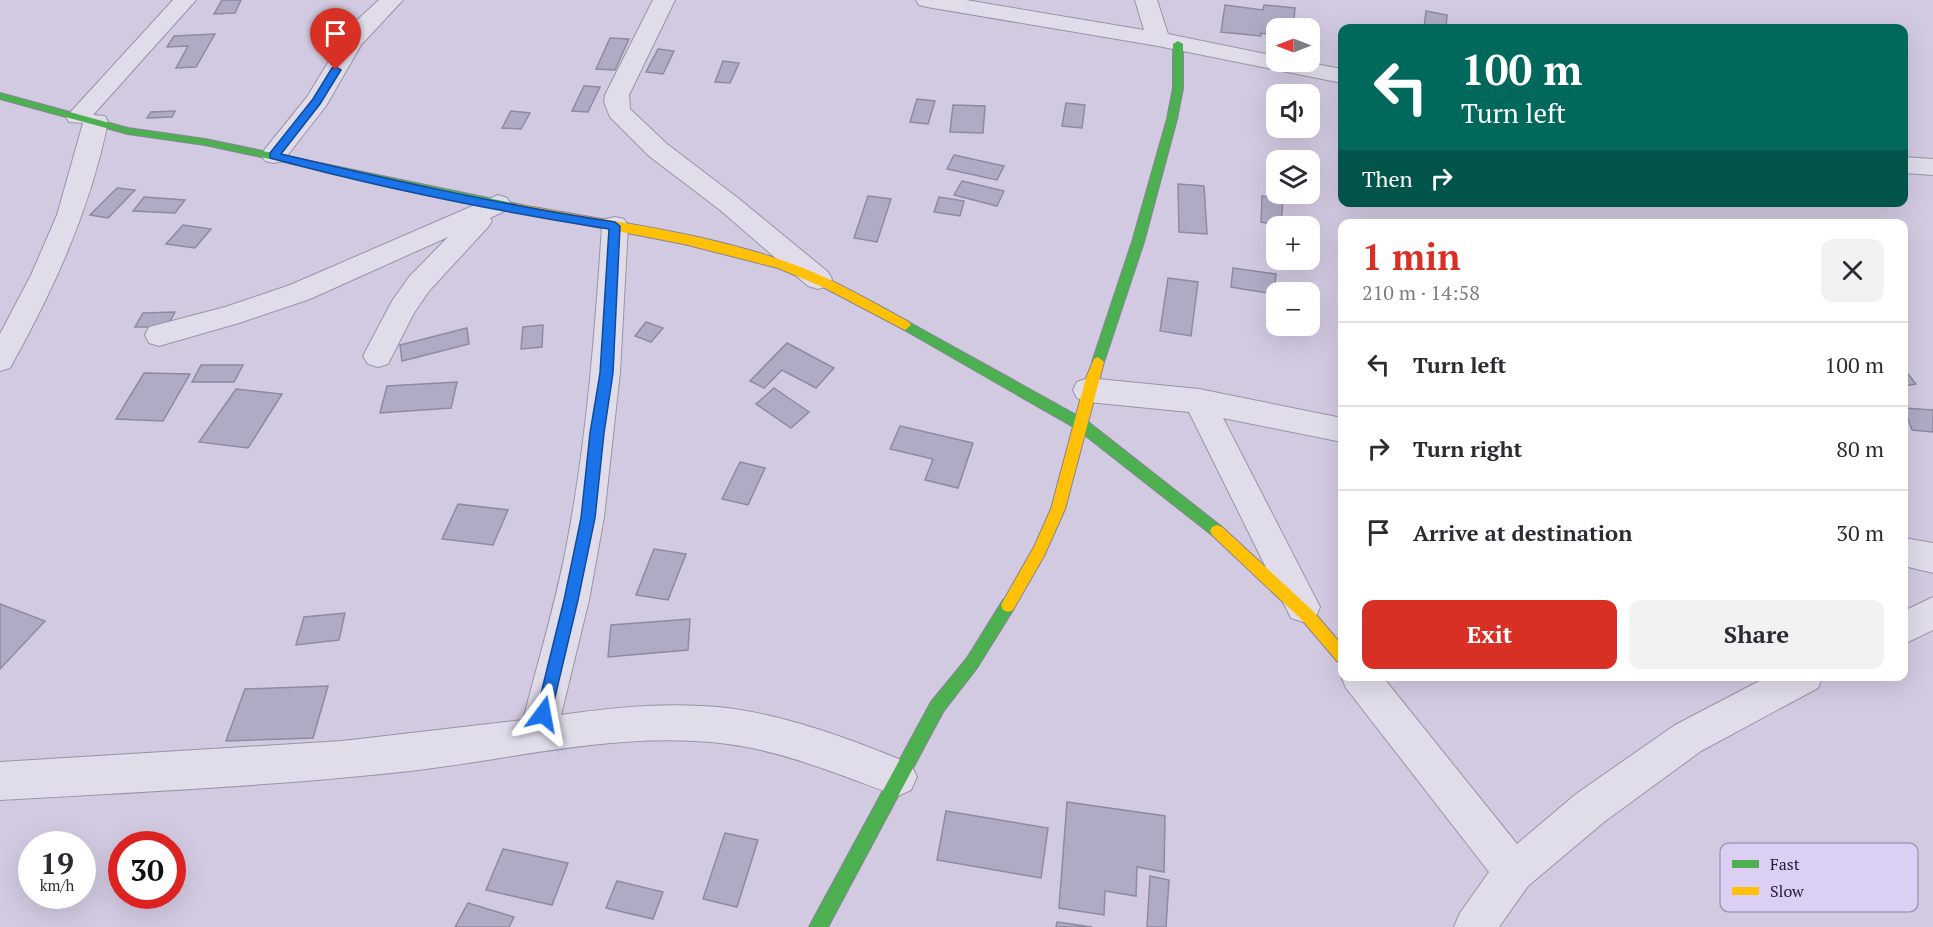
<!DOCTYPE html>
<meta charset="utf-8">
<style>
:root{--surface:#fff;--page:#f2f2f3;--text:#2b2b33;--muted:#7c7c81;--line:#e1e1e2;--accent:#d93025}
body{margin:0;font-family:"PT Serif",serif;background:var(--page);color:var(--text);height:100vh;display:flex;flex-direction:column;font-size:22px;white-space:nowrap}
*{box-sizing:border-box;margin:0}
p{font-size:20px;color:var(--muted)}
.icon{flex:none;width:33px;height:33px;fill:none;stroke:currentColor;stroke-width:2;stroke-linecap:round;stroke-linejoin:round}
.map{position:relative;flex:1;overflow:hidden}
.side{position:absolute;left:1338px;top:219px;width:570px;height:462px;display:flex;flex-direction:column;background:var(--surface);border-radius:12px;box-shadow:0 6px 24px #0002}
.side>*{flex:none}
.hud{position:absolute;left:1338px;top:24px;width:570px;height:183px;border-radius:12px;box-shadow:0 6px 24px #0002;background:#00695c;color:#fff;overflow:hidden}
.needle{width:39px;rotate:270deg}
.controls{position:absolute;left:1266px;top:18px;display:grid;gap:12px}
.controls a{display:grid;place-items:center;width:54px;height:54px;border-radius:12px;background:var(--surface);box-shadow:0 6px 24px #0002;font-size:30px}
.speed{position:absolute;left:18px;top:831px;display:flex;gap:12px;font-size:30px;font-weight:700;text-align:center}
.speed>*{display:grid;place-content:center;width:78px;height:78px;border-radius:50%;background:var(--surface);box-shadow:0 6px 24px #0002;line-height:1}
.speed small{font-size:15px;font-weight:400}
.speed .limit{border:9px solid #d22;background:#fff;color:#111}
.pin{position:absolute;display:grid;place-items:center;width:51px;height:51px;color:#fff;margin:-62px -26px;border-radius:50% 50% 50% 0;rotate:-45deg;box-shadow:0 0 6px #0007}
.pin .icon{rotate:45deg}
.me{position:absolute;width:66px;margin:-33px;rotate:13deg;stroke-linejoin:round;filter:drop-shadow(0 0 4px #0008)}
.turn{display:flex;align-items:center;gap:21px;height:126px;padding:0 24px;font-size:27px}
.turn .icon{width:78px;height:78px;stroke-width:2.5}
.turn b{display:block;font-size:42px;line-height:51px}
.then{display:flex;align-items:center;height:57px;padding:0 24px;background:#0003;gap:12px;font-size:22px}
.round{display:grid;place-items:center;flex:none;width:63px;height:63px;border-radius:12px;background:var(--page)}
.overview{display:flex;align-items:center;justify-content:space-between;height:102px;padding:0 24px}
h1{font-size:36px;font-weight:600;line-height:45px;color:var(--accent)}
.action{display:flex;gap:12px;margin-top:auto;padding:12px 24px}
.action a{flex:1;height:69px;border-radius:12px;background:var(--accent);color:#fff;font-size:24px;font-weight:600;line-height:69px;text-align:center}
.action a+a{background:var(--page);color:var(--text)}
ul{padding:0;list-style:none}
li{display:flex;align-items:center;gap:18px;height:84px;padding:0 24px;border-top:2px solid var(--line)}
li div{flex:1}
li b{display:block;font-size:22px}
li em{font-style:normal}
.map>svg:first-child{display:block}
.building{fill:#afabc5;stroke:#8d8aa1;stroke-width:1.5}
.lines{fill:none;stroke-linecap:round;stroke-linejoin:round}
.street-casing{stroke:#9894a6;stroke-width:2}
.fast-casing{stroke:#888496;stroke-width:2}
.slow-casing{stroke:#888496;stroke-width:2}
.street{fill:#e0dcea;fill-rule:evenodd}
.fast{fill:#4caf50;fill-rule:evenodd}
.slow{fill:#ffc107;fill-rule:evenodd}
.route{fill:#1a73e8;stroke:#114b97;stroke-width:1.5}
.key{fill:#dbd0f3;stroke:#a39aba;stroke-width:1.5}
.key-label{font-size:16px;fill:#1f1d34}
</style>
<div class="map">
<svg width="1933" height="927" viewBox="0 0 1933 927">
<rect width="100%" height="100%" fill="#d2cae1"/>
<g class="building">
<polygon points="222,0 241,0 235,13 214,14"/>
<polygon points="1225,5 1263,10 1264,5 1295,8 1293,28 1275,28 1274,35 1261,33 1261,36 1221,32"/>
<polygon points="1426,11 1447,15 1446,28 1424,28"/>
<polygon points="215,34 196,67 176,68 188,46 167,47 174,36"/>
<polygon points="610,38 629,39 615,70 596,69"/>
<polygon points="658,49 674,51 663,74 646,72"/>
<polygon points="723,61 739,63 730,83 715,82"/>
<polygon points="584,86 600,87 588,112 572,111"/>
<polygon points="917,99 935,101 928,124 910,122"/>
<polygon points="1066,103 1085,105 1082,128 1062,126"/>
<polygon points="953,105 985,106 983,133 950,132"/>
<polygon points="175,111 172,117 147,118 151,112"/>
<polygon points="511,111 530,113 521,129 502,128"/>
<polygon points="954,155 1004,166 997,180 947,169"/>
<polygon points="962,181 1004,191 997,206 954,195"/>
<polygon points="1178,184 1204,186 1207,234 1179,232"/>
<polygon points="117,188 135,190 108,218 90,215"/>
<polygon points="868,196 891,199 877,242 854,238"/>
<polygon points="1262,196 1283,199 1281,225 1261,222"/>
<polygon points="144,197 185,200 175,213 133,211"/>
<polygon points="939,197 964,201 960,216 934,212"/>
<polygon points="183,225 211,229 195,248 166,244"/>
<polygon points="1233,268 1276,274 1274,294 1231,287"/>
<polygon points="1168,278 1198,282 1191,336 1160,331"/>
<polygon points="175,312 167,327 135,327 143,313"/>
<polygon points="646,322 663,328 651,342 635,336"/>
<polygon points="543,325 542,347 521,349 523,327"/>
<polygon points="467,328 469,344 402,361 400,345"/>
<polygon points="787,343 834,368 816,388 782,370 764,388 750,381"/>
<polygon points="201,365 243,365 234,382 192,382"/>
<polygon points="1904,369 1916,384 1904,386"/>
<polygon points="144,373 190,374 163,421 116,419"/>
<polygon points="457,382 451,408 380,413 387,386"/>
<polygon points="774,388 809,412 791,428 756,404"/>
<polygon points="236,389 282,394 248,448 199,442"/>
<polygon points="1904,408 1933,410 1933,432 1912,430"/>
<polygon points="900,426 973,443 958,488 925,480 933,459 890,449"/>
<polygon points="740,462 765,468 748,505 722,499"/>
<polygon points="458,504 508,510 493,545 442,539"/>
<polygon points="654,549 686,554 668,600 636,595"/>
<polygon points="0,604 45,621 0,669"/>
<polygon points="345,613 339,640 296,645 304,617"/>
<polygon points="690,619 688,650 608,657 611,625"/>
<polygon points="328,686 313,738 226,741 245,689"/>
<polygon points="1067,802 1165,816 1164,872 1137,867 1136,896 1105,891 1104,915 1059,908"/>
<polygon points="946,811 1048,828 1041,878 937,860"/>
<polygon points="725,833 758,840 737,907 703,899"/>
<polygon points="503,849 568,863 552,905 486,890"/>
<polygon points="1150,876 1169,880 1166,927 1147,927"/>
<polygon points="617,881 663,892 653,919 606,908"/>
<polygon points="468,903 514,917 509,927 455,927"/>
<polygon points="1057,922 1092,927 1056,927"/>
</g>
<g class="lines">
<defs>
<g id="street">
<path d="M 173,0 L 196,0 L 93,115 L 105,116 L 108,122 C 90,210 54,289 10,368 L 0,371 L 0,334 L 31,275 L 57,215 L 83,123 L 69,122 L 66,117 Z"/>
<polygon points="379,0 403,0 361,45 326,106 283,161 274,163 265,161 261,155 265,149 307,97 343,38 356,21"/>
<polygon points="653,0 675,0 629,95 630,109 667,144 738,198 828,272 832,279 828,286 818,289 808,286 720,210 649,156 610,117 604,102 605,95"/>
<polygon points="916,0 966,0 1144,30 1135,0 1157,0 1168,34 1276,56 1276,62 1305,62 1342,69 1342,83 1158,46 927,7 919,5"/>
<polygon points="1904,157 1933,159 1933,175 1904,173"/>
<polygon points="498,195 507,198 511,204 507,210 490,218 492,221 488,227 429,291 414,313 388,364 378,367 368,364 363,356 392,301 409,277 448,237 310,299 239,323 159,346 149,343 145,335 149,327 225,307 290,285"/>
<path d="M 615,217 L 624,219 L 628,226 L 620,372 L 604,517 L 589,600 L 561,715 C 616,707 671,702 727,708 C 789,716 853,740 911,764 L 917,777 L 911,790 L 898,796 C 842,776 787,752 728,744 C 622,730 515,759 410,771 C 274,786 137,792 0,800 L 0,762 L 342,741 L 523,720 C 538,661 556,603 567,543 C 587,439 595,332 602,226 L 606,219 Z"/>
<polygon points="1088,378 1199,389 1342,418 1342,442 1223,418 1320,607 1315,618 1303,622 1291,618 1189,412 1088,402 1077,398 1073,390 1077,382"/>
<polygon points="1904,538 1933,543 1933,573 1904,566"/>
<polygon points="1933,597 1933,630 1904,644 1904,611"/>
<polygon points="1342,673 1342,676 1382,676 1517,844 1576,794 1675,725 1769,676 1823,676 1818,688 1701,751 1604,822 1528,886 1499,927 1454,927 1460,913 1489,872 1346,688 1341,676"/>
</g>
<g id="fast">
<polygon points="1178,41 1183,44 1183,88 1177,119 1144,242 1104,362 1098,367 1092,362 1132,242 1167,119 1173,88 1173,44"/>
<polygon points="0,93 128,128 205,139 517,204 523,208 517,212 205,145 128,134 0,99"/>
<polygon points="905,320 1087,421 1222,527 1224,531 1222,535 1217,537 1212,535 1077,429 901,328 899,325"/>
<polygon points="1008,598 1013,600 1015,605 1013,610 977,668 943,712 828,927 809,927 931,702 967,658 1003,600"/>
</g>
<g id="slow">
<path d="M 517,204 C 611,222 714,233 803,268 C 840,283 874,303 909,322 L 911,325 L 905,330 L 901,328 L 825,288 L 778,268 L 684,244 L 513,211 L 511,208 Z"/>
<polygon points="1098,357 1104,362 1065,509 1044,556 1013,610 1008,612 1003,610 1001,605 1034,547 1051,509 1086,378 1094,359"/>
<polygon points="1217,525 1222,527 1312,610 1342,645 1342,663 1337,661 1302,620 1212,535 1210,531 1212,527"/>
</g>
</defs>
<use href="#street" class="street-casing"/>
<use href="#fast" class="fast-casing"/>
<use href="#slow" class="slow-casing"/>
<use href="#street" class="street"/>
<use href="#fast" class="fast"/>
<use href="#slow" class="slow"/>
</g>
<path class="route" d="M 336,67 L 341,70 L 320,104 L 281,154 C 391,180 502,205 615,222 L 620,226 L 613,373 L 604,433 L 595,518 L 578,600 L 551,714 L 549,719 L 543,722 L 538,719 L 536,714 L 564,600 L 581,518 L 590,433 L 600,373 L 609,229 C 495,211 381,188 270,158 L 270,153 L 313,99 L 332,68 Z"/>
<rect x="1720" y="843" width="198" height="69" rx="9" class="key"/>
<rect x="1732" y="860" width="27" height="8" fill="#4caf50"/>
<rect x="1732" y="887" width="27" height="8" fill="#ffc107"/>
<g class="key-label">
<text x="1770" y="870">Fast</text>
<text x="1770" y="897">Slow</text>
</g>
</svg>
<div class="controls">
<a><svg class="needle" viewBox="-14 -14 28 28"><path d="M0-13l5 13h-10z" fill="#e53935"/><path d="M0 13l5-13h-10z" fill="#7c7c81"/></svg></a>
<a><svg class="icon" aria-label="sound" viewBox="0 0 24 24"><path d="M4 9h4l5-4v14l-5-4H4zM17 9q2 3 0 6"/></svg></a>
<a><svg class="icon" aria-label="layers" viewBox="0 0 24 24"><path d="M12 4l9 5-9 5-9-5zM3 14l9 5 9-5"/></svg></a>
<a>+</a>
<a>−</a>
</div>
<div class="speed"><div>19<small>km/h</small></div><div class="limit">30</div></div>
<div class="pin" style="left:336px;top:70px;background:#d93025"><svg class="icon" aria-label="arrive" viewBox="0 0 24 24"><path d="M6 21V4h12l-3 4 3 4H6"/></svg></div>
<svg class="me" style="left:543px;top:714px" viewBox="-20 -20 40 40"><path d="M0-17L14 15 0 8-14 15z" fill="#1a73e8" stroke="#fff" stroke-width="4"/></svg>
<div class="hud">
<div class="turn"><svg class="icon" aria-label="left" viewBox="0 0 24 24"><path d="M17 20v-9H6M10 6l-5 5 5 5"/></svg><div><b>100 m</b>Turn left</div></div>
<div class="then">Then<svg class="icon" aria-label="right" viewBox="0 0 24 24"><path d="M7 20v-9h11M14 6l5 5-5 5"/></svg></div>
</div>
<section class="side">
<div class="overview"><div><h1>1 min</h1><p>210 m · 14:58</p></div><a class="round"><svg class="icon" aria-label="close" viewBox="0 0 24 24"><path d="M6 6l12 12M18 6L6 18"/></svg></a></div>
<ul>
<li><svg class="icon" aria-label="left" viewBox="0 0 24 24"><path d="M17 20v-9H6M10 6l-5 5 5 5"/></svg><div><b>Turn left</b></div><em>100 m</em></li>
<li><svg class="icon" aria-label="right" viewBox="0 0 24 24"><path d="M7 20v-9h11M14 6l5 5-5 5"/></svg><div><b>Turn right</b></div><em>80 m</em></li>
<li><svg class="icon" aria-label="arrive" viewBox="0 0 24 24"><path d="M6 21V4h12l-3 4 3 4H6"/></svg><div><b>Arrive at destination</b></div><em>30 m</em></li>
</ul>
<div class="action"><a>Exit</a><a>Share</a></div>
</section>
</div>
